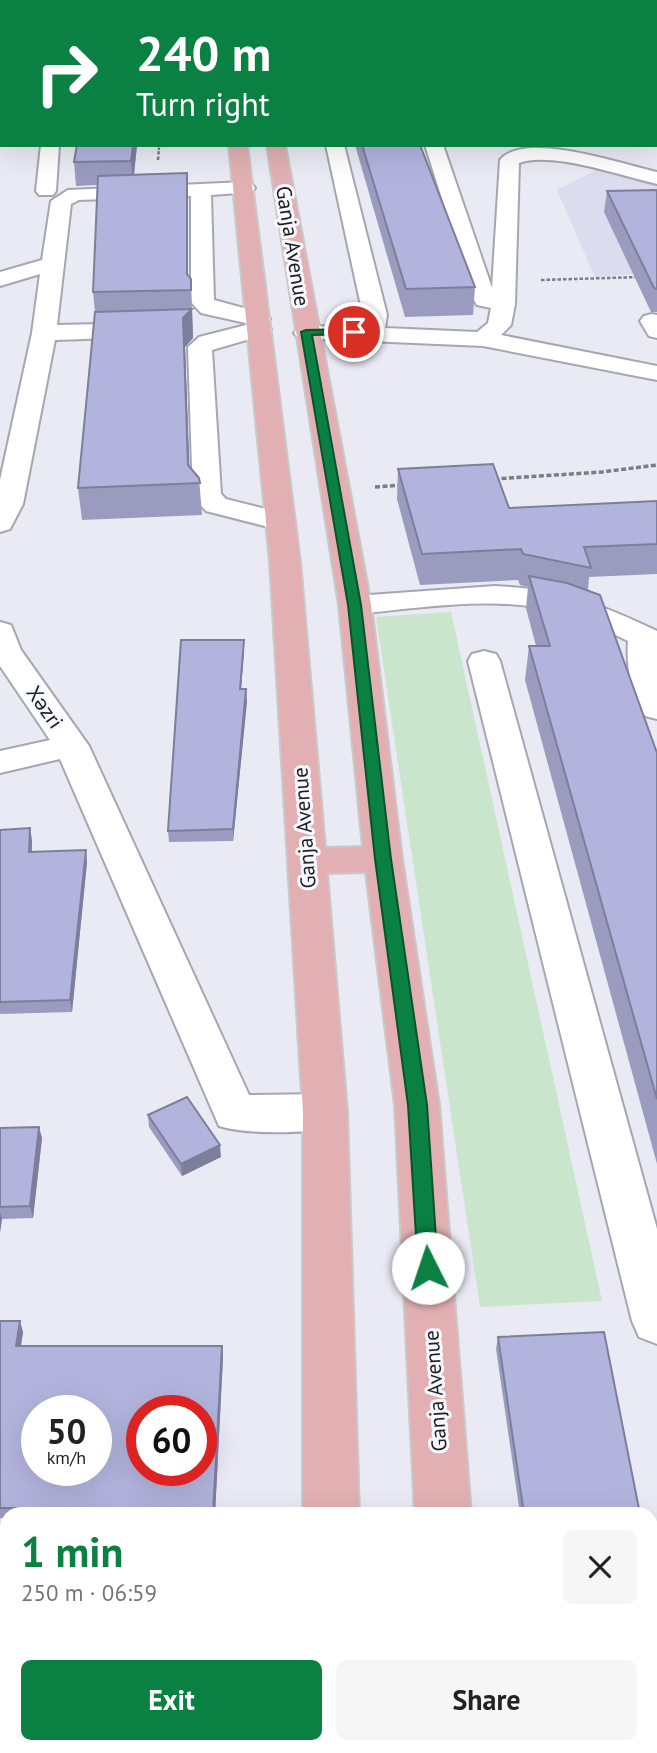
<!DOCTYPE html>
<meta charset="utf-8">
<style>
:root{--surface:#fff;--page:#f6f6f6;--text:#222;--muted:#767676;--accent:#0b8043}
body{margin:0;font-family:"PT Sans",sans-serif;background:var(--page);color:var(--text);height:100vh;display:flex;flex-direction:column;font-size:26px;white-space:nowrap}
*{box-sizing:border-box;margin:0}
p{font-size:23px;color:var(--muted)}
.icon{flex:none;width:38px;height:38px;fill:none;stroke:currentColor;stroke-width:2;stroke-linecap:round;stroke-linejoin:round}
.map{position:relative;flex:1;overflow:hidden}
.drawer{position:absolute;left:0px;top:1507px;width:658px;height:247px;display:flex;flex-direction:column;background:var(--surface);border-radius:21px 21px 0 0;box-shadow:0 7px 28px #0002}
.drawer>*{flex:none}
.guide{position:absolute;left:0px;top:0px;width:658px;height:147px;box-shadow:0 7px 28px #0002;background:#0b8043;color:#fff;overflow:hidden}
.speed{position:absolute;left:21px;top:1395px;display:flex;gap:14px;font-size:35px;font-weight:700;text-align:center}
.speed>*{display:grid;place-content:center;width:91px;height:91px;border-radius:50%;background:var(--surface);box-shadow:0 7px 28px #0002;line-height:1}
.speed small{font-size:18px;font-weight:400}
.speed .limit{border:10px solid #d22;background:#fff;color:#111}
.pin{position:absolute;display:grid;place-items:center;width:60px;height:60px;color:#fff;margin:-30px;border:4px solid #fff;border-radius:50%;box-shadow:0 2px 7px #0007}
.me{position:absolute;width:77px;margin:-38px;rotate:356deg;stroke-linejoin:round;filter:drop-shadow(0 0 5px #0008)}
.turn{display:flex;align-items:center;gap:24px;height:147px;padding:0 21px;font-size:32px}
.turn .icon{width:91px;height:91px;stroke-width:2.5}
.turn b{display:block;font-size:49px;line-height:60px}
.round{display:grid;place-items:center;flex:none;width:74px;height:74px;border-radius:10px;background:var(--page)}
.head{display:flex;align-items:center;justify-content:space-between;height:119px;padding:0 21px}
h1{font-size:42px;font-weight:700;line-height:52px;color:var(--accent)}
.cta{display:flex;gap:14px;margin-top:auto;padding:14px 21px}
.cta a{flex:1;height:80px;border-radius:10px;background:var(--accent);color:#fff;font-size:28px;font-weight:700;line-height:80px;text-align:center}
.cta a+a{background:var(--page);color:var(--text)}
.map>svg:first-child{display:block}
.built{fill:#dcdcee}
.green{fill:#c9e5cc}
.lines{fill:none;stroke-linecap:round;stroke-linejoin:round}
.minor-casing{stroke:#a6a6b0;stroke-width:4}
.major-casing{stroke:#c9c9c9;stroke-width:4}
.path-far2{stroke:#7c7d84;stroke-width:2;stroke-dasharray:2.5 2;stroke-linecap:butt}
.path-far1{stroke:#7c7d84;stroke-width:2.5;stroke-dasharray:3.5 2;stroke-linecap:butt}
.path{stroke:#7c7d84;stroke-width:3.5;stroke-dasharray:5 2.5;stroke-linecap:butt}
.minor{fill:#fff;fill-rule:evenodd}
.major{fill:#e2b0b3;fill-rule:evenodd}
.wall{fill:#9a9bbf}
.shaded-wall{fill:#7d7e9b}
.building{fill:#b3b4de;stroke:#7d7e9b;stroke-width:2;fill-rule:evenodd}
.route{fill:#0b8043;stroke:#07532c;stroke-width:2}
.labels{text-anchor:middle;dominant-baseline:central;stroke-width:6;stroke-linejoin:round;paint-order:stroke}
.street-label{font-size:21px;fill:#1c1d20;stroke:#f7f8fe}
</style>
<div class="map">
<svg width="657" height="1753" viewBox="0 0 657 1753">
<rect width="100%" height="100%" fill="#e9eaf4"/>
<polygon class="built" points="596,170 657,181 657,272 595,277 557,190"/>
<polygon class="green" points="451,612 602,1301 480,1307 376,617"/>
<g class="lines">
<defs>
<g id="minor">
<rect x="25" y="0" width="14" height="2"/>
<rect x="70" y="0" width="14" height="2"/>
<rect x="284" y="0" width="14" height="2"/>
<polygon points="400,0 414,0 415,2 400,2"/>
<polygon points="460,0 474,0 475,2 460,2"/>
<polygon points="637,0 657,0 657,1 636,2"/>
<polygon points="0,121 2,121 0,138"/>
<polygon points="41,145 59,145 56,191 53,195 39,195 36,191"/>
<path d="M 326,145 L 344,145 L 387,315 L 385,328 L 477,332 L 488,323 L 491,308 L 477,305 L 474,300 L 425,145 L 443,145 L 492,288 L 500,160 C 524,130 625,165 657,172 L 657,184 C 622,176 552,151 519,163 L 515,304 L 511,325 L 501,335 L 657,366 L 657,380 L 483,346 L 298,338 L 294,333 L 298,328 L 306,326 L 361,327 L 363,315 Z"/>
<polygon points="245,182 252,184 255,188 252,192 211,195 214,300 266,314 270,319 266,324 271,329 267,334 212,350 221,494 226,499 290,515 294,521 290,527 280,530 206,511 193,497 188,347 199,337 250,324 201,313 191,302 191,196 79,200 71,204 57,325 145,323 153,325 157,330 153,335 145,337 55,340 23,504 10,529 0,532 0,480 32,333 40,274 0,286 0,272 42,260 51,201 68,190"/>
<polygon points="652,314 657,315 657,338 649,336 640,321 644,316"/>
<path d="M 495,586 C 561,589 598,603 657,631 L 657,719 L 645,716 C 631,695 626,666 628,641 C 607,631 586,619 564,613 C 498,594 421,608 355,614 L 344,612 L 339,605 L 344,598 L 355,596 Z"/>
<path d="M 0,622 L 11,625 L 21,650 L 89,746 L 249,1095 L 325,1094 L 341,1099 L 347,1112 L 341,1125 C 313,1134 247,1135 219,1126 L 60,759 L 0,773 L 0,751 L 50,740 L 0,666 Z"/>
<polygon points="484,651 496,654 500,661 657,1229 657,1344 639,1337 632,1321 468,661 472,654"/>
</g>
<g id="major">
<rect x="211" y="0" width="14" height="2"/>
<rect x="242" y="0" width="14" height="2"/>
<polygon points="229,145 247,145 300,562 325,848 363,847 339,605 267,145 285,145 371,605 402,859 439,1105 471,1514 415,1514 395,1105 366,872 327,873 347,1112 359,1514 303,1514 303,1112 270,562"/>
<polygon points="304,1746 366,1746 367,1753 305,1753"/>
<rect x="427" y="1746" width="62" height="7"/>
</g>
</defs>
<use href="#minor" class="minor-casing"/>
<use href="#major" class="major-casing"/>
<polyline class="path-far2" points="159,150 159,145"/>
<g class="path-far1">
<polyline points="158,160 159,148"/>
<polyline points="541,280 641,277"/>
</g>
<g class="path">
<polyline points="494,479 602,472 657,465"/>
<polyline points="375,487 402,485"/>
</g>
<use href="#minor" class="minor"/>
<use href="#major" class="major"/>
</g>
<g class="wall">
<polygon points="77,145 137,145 134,174 187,173 188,199 188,276 191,279 193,338 185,347 189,466 199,478 202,515 82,520 78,488 95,312 93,292 97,185 76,186 74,162"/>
<polygon points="355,145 420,145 475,287 473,315 405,317"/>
<polygon points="657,190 657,312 651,312 604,212 607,191"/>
<polygon points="398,469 509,508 657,501 657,574 589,577 588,590 657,753 657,1164 525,680 529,646 536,646 526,608 528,587 520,585 518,580 420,585 397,499"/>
<polygon points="244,651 241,689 247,701 233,841 169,842 168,831"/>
<polygon points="0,830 32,840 32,852 87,862 72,1012 0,1014"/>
<polygon points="148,1115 221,1157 182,1176 149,1127"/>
<polygon points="0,1128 42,1138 33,1218 2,1219 0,1232"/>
<polygon points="0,1321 23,1332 21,1346 222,1346 223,1357 215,1514 7,1514 7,1518 0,1518"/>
<polygon points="498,1337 640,1514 520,1514 496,1349"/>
</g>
<g class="shaded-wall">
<polygon points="133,145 137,145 133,184 131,161"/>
<polygon points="187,173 188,199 188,290 187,274"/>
<polygon points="192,309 193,338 185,347 190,483 188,465 183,318"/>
<polygon points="244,640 244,651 240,701 240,689"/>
<polygon points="246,689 247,701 233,841 233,829"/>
<polygon points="30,828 32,840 31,864 29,852"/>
<polygon points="86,850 87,862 72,1012 70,1000"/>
<polygon points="39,1127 42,1138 33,1218 30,1206"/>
<polygon points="220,1145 221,1157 182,1176 181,1164"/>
<polygon points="0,1212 2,1219 0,1232"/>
<polygon points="20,1321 23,1332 19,1358 16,1346"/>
<polygon points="222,1346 223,1357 215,1514 213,1514"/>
<polygon points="3,1679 6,1689 0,1730 0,1697"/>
</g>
<g class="building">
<rect x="104" y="0" width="44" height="2"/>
<rect x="323" y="0" width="74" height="2"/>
<polygon points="77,145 133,145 131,161 74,162"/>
<polygon points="362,145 420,145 475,287 406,289"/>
<polygon points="187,173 187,274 191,279 191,290 93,292 98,176"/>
<polygon points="657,190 657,289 654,288 607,191"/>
<polygon points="192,309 183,318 188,465 199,478 200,483 78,488 95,312"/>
<polygon points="493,464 509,508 657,501 657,544 584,547 591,568 523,554 521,549 422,554 398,469"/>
<polygon points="529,576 567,583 600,595 657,753 657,1099 529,646 550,646"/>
<polygon points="181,640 244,640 240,689 246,689 233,829 168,831"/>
<polygon points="30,828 29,852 86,850 70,1000 0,1002 0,830"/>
<polygon points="187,1097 220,1145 181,1164 148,1115"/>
<polygon points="39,1127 30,1206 0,1207 0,1128"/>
<path d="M 0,1321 L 20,1321 L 16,1346 L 222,1346 L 213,1514 L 123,1514 L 123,1508 L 0,1508 ZM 37,1410 L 96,1410 L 96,1470 L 37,1470 ZM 142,1410 L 201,1410 L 201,1470 L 142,1470 Z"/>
<polygon points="604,1332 640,1514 524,1514 498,1337"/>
<polygon points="0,1679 3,1679 0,1697"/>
<polygon points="74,1746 223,1746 222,1753 73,1753"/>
</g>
<polygon class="route" points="354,329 359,332 358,334 312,335 361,605 391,859 427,1105 438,1268 435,1275 428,1277 421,1275 418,1268 408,1105 375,859 348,605 301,332 306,330"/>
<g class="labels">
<g class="street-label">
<text transform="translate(293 246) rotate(81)">Ganja Avenue</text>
<text transform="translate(45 707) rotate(55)">Xəzri</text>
<text transform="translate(304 828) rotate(-94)">Ganja Avenue</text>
<text transform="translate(435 1391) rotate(-94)">Ganja Avenue</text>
</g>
</g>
</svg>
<div class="speed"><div>50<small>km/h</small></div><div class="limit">60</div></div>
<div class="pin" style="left:354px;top:332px;background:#d93025"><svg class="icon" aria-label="arrive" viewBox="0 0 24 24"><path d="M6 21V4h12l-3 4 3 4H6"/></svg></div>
<svg class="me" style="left:428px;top:1268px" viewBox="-20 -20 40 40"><circle r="19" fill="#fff"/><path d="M0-13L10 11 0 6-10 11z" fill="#0b8043"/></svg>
<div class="guide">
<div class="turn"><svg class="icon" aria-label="right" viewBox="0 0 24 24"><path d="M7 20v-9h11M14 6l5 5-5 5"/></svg><div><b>240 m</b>Turn right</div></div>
</div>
<section class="drawer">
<div class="head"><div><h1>1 min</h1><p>250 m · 06:59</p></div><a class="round"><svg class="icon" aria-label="close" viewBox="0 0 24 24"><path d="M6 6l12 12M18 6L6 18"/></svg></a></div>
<div class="cta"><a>Exit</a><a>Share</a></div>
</section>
</div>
